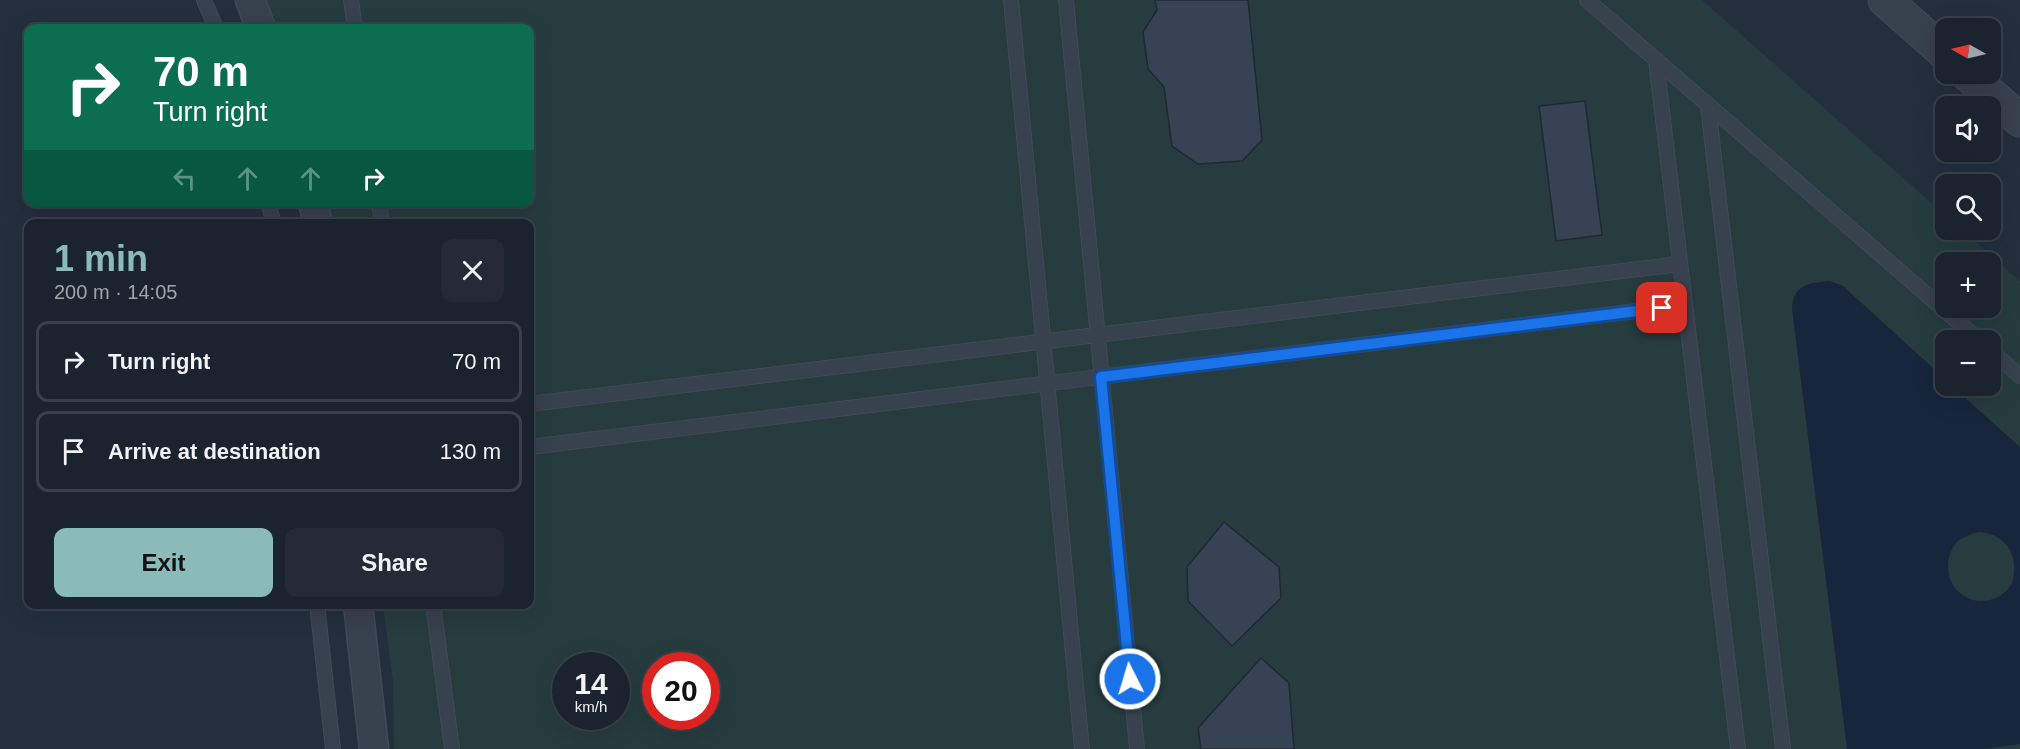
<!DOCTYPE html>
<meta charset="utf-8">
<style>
:root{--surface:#1b232e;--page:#242b36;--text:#f1f3f6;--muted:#a0a4aa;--line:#39404a;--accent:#8bbbb9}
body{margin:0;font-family:Arial,sans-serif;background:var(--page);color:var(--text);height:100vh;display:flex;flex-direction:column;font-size:22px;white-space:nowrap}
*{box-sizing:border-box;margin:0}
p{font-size:20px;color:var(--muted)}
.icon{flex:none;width:33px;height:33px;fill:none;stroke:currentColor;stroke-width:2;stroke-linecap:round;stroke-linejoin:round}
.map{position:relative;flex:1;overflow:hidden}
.panel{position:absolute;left:24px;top:219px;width:510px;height:390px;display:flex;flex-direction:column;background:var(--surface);border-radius:12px;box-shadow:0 6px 24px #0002,0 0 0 2px var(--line)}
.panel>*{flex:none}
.guide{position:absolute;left:24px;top:24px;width:510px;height:183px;border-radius:12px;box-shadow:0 6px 24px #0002,0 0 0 2px var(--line);background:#0b6e4f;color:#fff;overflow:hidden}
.needle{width:39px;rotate:278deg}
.buttons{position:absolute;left:1935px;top:18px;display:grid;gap:12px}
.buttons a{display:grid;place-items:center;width:66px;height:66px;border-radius:12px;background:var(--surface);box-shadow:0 6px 24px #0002,0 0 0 2px var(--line);font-size:30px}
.speed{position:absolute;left:552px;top:652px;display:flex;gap:12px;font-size:30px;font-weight:700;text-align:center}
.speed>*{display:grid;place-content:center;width:78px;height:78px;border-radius:50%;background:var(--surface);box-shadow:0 6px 24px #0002,0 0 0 2px var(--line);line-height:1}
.speed small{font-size:15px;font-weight:400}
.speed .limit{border:9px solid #d22;background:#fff;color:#111}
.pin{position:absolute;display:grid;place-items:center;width:51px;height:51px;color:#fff;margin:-26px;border-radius:12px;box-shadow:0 3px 9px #0006}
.me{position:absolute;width:66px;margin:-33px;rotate:355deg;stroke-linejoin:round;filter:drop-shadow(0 0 4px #0008)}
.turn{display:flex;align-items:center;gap:21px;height:126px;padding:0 30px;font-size:27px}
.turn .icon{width:78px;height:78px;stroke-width:2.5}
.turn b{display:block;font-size:42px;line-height:51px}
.lanes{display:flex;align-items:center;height:57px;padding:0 30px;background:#0003;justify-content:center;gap:30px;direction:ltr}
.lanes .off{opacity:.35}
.round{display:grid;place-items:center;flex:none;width:63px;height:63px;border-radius:12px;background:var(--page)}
.overview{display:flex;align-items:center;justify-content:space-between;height:102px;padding:0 30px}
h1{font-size:36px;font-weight:600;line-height:45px;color:var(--accent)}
.cta{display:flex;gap:12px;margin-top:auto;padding:12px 30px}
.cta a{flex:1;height:69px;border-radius:12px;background:var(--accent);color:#111;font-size:24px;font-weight:600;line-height:69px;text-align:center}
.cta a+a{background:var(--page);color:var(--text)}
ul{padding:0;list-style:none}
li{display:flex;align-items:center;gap:18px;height:81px;margin:0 12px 9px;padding:0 18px;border:3px solid var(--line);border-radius:12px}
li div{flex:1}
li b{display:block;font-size:22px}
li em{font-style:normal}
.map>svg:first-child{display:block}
.green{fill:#263c3f;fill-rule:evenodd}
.water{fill:#17263c;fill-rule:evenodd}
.building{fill:#364354;stroke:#1f2835;stroke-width:1.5}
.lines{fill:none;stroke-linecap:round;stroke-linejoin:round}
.service-casing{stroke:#414a57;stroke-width:16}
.minor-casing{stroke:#414a57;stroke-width:31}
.tertiary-casing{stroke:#414a57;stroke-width:35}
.service{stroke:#38414e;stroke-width:14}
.minor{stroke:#38414e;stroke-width:28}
.tertiary{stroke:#38414e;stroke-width:33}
.route-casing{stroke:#114b97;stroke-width:15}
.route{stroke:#1a73e8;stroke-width:10}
</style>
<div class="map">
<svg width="2020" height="749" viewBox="0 0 2020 749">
<rect width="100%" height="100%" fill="#242f3e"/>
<path class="green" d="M 266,0 L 1702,0 L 1945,215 L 1946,230 L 1962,230 L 2020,281 L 2020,749 L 394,749 L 393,682 L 383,605 L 530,604 L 530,224 L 332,223 L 329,203 L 530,202 L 530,28 L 277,28 ZM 1946,262 L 1990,262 L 1990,308 L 1946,308 ZM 1946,340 L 1990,340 L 1990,386 L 1946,386 ZM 566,666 L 616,666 L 616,717 L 566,717 ZM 656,666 L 706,666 L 706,717 L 656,717 Z"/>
<path class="water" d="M 1830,281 L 1843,286 L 1945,379 L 1946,386 L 1952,386 L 2020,447 L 2020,744 L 1984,749 L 1847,749 L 1792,309 C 1793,284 1809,283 1830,281 ZM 1978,532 C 2006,533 2020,556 2012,583 C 2002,602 1976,607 1960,593 C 1945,581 1944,556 1957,542 C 1963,537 1970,534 1978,532 Z"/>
<g class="building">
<polygon points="1155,0 1248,0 1262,140 1242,161 1198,164 1172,146 1164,87 1148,69 1143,32 1157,10"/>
<polygon points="1585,101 1602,235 1556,241 1539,106"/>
<polygon points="1224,522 1279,567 1281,598 1232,646 1188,601 1187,567"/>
<polygon points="1261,658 1289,683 1294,749 1201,749 1198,728"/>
</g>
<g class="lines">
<defs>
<g id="service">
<polyline points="204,0 216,28"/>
<polyline points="351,0 355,28"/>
<polyline points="1011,0 1082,749"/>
<polyline points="1066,0 1137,749"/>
<polyline points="1587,0 1979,340"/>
<polyline points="1656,60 1738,749"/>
<polyline points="1708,106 1783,749"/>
<polyline points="268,202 274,224"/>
<polyline points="379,202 382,224"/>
<polyline points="1990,350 2020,376"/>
<polyline points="530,404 1680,264"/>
<polyline points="530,447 1685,305"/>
<polyline points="317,604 333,749"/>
<polyline points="433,604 452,749"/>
</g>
<g id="minor">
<polyline points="250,0 261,28"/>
<polyline points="313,202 318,224"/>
<polyline points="358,604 374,749"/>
</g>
<g id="tertiary">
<polyline points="1885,0 1946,54"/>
<polyline points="1967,74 2020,120"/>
</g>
</defs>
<use href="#service" class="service-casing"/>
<use href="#minor" class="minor-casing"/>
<use href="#tertiary" class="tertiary-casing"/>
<use href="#service" class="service"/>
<use href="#minor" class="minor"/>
<use href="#tertiary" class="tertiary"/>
</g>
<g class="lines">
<defs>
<polyline id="route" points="1130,679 1101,377 1662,308"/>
</defs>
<use href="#route" class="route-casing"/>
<use href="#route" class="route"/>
</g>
</svg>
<div class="buttons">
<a><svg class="needle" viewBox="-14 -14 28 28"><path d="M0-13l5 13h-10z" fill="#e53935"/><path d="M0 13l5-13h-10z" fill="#a0a4aa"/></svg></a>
<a><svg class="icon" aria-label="sound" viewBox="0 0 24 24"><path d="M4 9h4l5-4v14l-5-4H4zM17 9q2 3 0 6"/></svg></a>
<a><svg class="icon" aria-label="search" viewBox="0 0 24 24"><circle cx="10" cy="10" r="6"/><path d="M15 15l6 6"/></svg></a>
<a>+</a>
<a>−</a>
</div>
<div class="speed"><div>14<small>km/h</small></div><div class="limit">20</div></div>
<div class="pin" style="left:1662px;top:308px;background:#d93025"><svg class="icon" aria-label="arrive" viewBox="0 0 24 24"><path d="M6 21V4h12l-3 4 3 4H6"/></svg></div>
<svg class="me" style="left:1130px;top:679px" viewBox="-20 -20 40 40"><circle r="17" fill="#1a73e8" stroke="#fff" stroke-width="3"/><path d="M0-11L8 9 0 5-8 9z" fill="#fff"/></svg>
<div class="guide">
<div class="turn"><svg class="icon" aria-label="right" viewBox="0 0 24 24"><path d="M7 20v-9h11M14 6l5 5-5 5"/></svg><div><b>70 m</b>Turn right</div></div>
<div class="lanes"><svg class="icon off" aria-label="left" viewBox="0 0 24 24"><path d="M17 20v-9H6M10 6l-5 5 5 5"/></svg><svg class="icon off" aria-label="ahead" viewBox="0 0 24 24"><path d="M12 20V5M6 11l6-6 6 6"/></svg><svg class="icon off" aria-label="ahead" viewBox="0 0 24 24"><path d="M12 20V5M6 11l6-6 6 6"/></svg><svg class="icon" aria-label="right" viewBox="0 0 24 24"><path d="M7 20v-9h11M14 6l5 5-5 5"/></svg></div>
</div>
<section class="panel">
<div class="overview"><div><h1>1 min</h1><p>200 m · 14:05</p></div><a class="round"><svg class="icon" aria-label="close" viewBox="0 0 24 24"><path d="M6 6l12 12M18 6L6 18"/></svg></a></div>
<ul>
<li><svg class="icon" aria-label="right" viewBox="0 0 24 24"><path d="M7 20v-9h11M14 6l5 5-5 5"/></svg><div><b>Turn right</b></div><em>70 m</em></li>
<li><svg class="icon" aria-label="arrive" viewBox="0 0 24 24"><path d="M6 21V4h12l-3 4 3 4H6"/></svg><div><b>Arrive at destination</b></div><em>130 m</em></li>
</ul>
<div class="cta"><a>Exit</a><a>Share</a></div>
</section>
</div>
